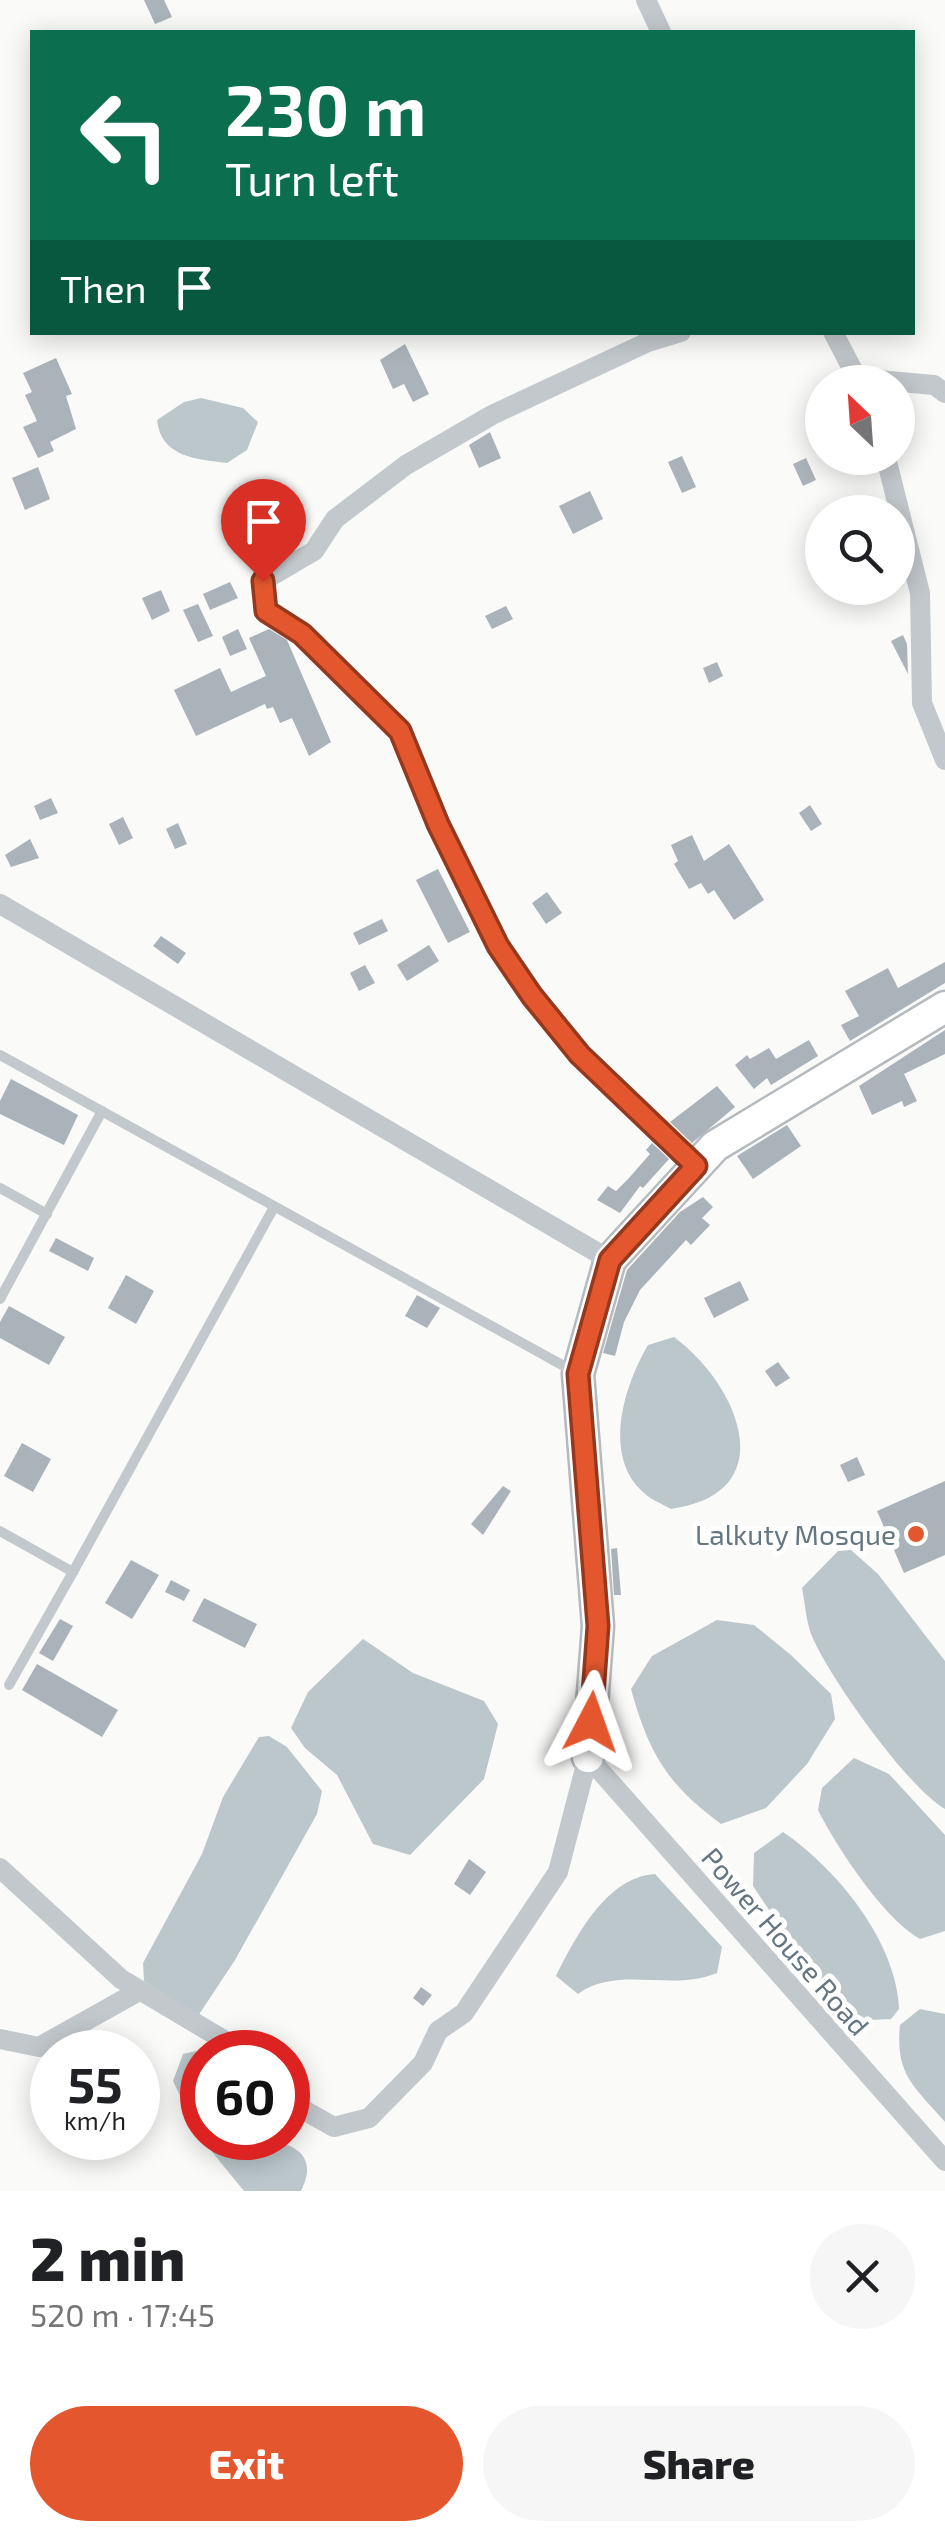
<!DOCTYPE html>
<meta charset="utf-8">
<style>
:root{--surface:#fff;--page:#f6f6f6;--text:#202124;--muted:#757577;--accent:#e4572e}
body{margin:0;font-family:"Exo 2",sans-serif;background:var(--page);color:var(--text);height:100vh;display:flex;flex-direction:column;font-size:38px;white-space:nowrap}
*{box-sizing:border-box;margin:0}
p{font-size:32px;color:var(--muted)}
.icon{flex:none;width:55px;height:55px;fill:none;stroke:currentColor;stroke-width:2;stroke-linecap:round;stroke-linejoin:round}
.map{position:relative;height:2191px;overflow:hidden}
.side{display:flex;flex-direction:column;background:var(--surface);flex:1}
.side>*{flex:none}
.guide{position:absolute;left:30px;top:30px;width:885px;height:305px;border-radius:0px;box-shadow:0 5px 25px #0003;background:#0b6e4f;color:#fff;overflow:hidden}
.needle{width:65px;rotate:335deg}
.buttons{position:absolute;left:805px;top:365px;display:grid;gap:20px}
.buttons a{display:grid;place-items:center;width:110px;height:110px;border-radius:50%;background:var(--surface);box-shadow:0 5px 25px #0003;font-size:50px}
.speed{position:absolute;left:30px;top:2030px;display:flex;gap:20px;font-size:50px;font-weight:700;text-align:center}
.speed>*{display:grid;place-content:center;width:130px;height:130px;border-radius:50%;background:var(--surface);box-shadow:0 5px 25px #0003;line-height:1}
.speed small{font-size:25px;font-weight:400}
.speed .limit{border:15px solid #d22;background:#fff;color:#111}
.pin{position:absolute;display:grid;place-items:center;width:85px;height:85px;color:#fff;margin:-102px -42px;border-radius:50% 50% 50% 0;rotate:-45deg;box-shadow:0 0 10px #0007}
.pin .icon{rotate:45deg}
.me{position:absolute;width:110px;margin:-55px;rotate:4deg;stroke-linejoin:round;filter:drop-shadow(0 0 8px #0008)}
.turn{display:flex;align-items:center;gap:35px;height:210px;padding:0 30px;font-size:45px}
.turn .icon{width:130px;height:130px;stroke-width:2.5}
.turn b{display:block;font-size:70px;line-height:85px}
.then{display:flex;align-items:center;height:95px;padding:0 30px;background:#0003;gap:20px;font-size:38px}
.round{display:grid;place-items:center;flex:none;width:105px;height:105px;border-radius:52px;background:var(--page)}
.summary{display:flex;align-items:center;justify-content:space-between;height:170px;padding:0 30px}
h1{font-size:60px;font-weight:800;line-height:75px}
.primary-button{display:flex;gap:20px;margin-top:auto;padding:20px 30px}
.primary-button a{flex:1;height:115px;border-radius:60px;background:var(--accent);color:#fff;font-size:40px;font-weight:800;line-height:115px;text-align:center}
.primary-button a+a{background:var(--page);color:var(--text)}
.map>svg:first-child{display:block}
.water{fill:#bbc7cb}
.building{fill:#aab3b9}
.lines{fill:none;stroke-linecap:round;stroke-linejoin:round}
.primary-casing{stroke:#b5babe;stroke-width:35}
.lane{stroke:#c3c8cc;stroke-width:10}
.street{stroke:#c3c8cc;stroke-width:20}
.primary{stroke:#fff;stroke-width:30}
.route-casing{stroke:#94391e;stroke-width:25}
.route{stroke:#e4572e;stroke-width:18}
.poi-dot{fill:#e4572e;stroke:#fff;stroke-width:4}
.labels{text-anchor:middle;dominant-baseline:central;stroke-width:10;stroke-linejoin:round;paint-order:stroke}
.poi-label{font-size:28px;fill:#657683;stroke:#fff;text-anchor:end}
.street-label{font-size:28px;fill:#657683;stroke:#fff}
</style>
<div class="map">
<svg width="945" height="2191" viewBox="0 0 945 2191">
<rect width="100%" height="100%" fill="#fafaf8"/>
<g class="water">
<path d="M 201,398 L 243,408 L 258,422 L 247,450 L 227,463 C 195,459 161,457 157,420 L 184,402 Z"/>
<path d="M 674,1337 C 738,1384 785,1493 671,1509 C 663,1504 651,1500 644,1493 C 601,1456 625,1384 648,1345 Z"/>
<path d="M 851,1550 L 878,1574 L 945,1661 L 945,1809 C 907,1787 828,1676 811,1634 C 806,1620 805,1603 802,1588 L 838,1551 Z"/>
<path d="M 717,1620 L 754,1625 L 791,1655 L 831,1694 L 835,1719 L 807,1764 L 766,1808 L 721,1824 C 667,1784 649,1754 631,1689 L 652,1656 Z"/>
<polygon points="363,1639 413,1673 484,1701 498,1724 484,1779 410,1855 373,1844 337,1775 305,1748 291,1728 308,1692"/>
<polygon points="269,1736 287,1747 322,1791 317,1814 235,1960 198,2016 144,1981 143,1963 202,1854 223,1797 259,1737"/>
<path d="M 854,1758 L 889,1774 L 945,1835 L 945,1931 L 920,1939 C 884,1919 837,1848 818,1810 L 822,1788 Z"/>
<path d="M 783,1832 C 837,1869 896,1941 899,2009 L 891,2019 L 869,2020 L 844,2010 L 806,1965 L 753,1886 L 754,1853 Z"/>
<path d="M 655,1874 L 722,1947 L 717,1973 C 672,1992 617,1965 578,1994 L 556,1976 C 576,1937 606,1877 655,1874 Z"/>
<path d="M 920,2009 L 945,2014 L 945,2122 C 914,2086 895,2075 900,2025 Z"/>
<path d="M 214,2047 L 221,2052 L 202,2052 L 202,2138 C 235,2138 332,2129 301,2191 L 244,2191 L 199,2136 L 173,2081 L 183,2054 Z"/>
</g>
<g class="building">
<polygon points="144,0 164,0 172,17 155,24"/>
<polygon points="405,344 429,394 413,402 404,384 393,389 380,360"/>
<polygon points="56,358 72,394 66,396 76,429 50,442 54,451 38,458 23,427 37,421 25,395 32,392 23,373"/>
<polygon points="490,432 501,458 479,468 469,445"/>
<polygon points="682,456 696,487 682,493 668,462"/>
<polygon points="806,458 816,480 803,486 793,464"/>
<polygon points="38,467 50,499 25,510 12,478"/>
<polygon points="590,491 603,519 573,534 559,506"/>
<polygon points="230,582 238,598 210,610 203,594"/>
<polygon points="161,590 170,611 152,620 142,598"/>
<polygon points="198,604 213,636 198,642 183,610"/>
<polygon points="506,606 513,619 492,629 485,616"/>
<polygon points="238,629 247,649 230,656 222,637"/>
<polygon points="269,629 287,640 331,742 309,756 292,718 280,723 273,707 267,709 265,704 196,736 174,690 220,668 231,692 266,676 249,638"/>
<polygon points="903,635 907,644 908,674 891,641"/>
<polygon points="717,662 723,676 709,683 703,668"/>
<polygon points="51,798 58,813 40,820 34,806"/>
<polygon points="810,805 822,824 811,831 799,813"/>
<polygon points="123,817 133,838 119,845 109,824"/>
<polygon points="178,823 187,844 175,849 166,829"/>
<polygon points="692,835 704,861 729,844 764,900 734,920 714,890 708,894 701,883 689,889 674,864 678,861 671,845"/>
<polygon points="30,839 39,858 11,867 5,855"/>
<polygon points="438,869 470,932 448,943 416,880"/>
<polygon points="547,892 562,913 546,924 532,903"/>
<polygon points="382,919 388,931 359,945 353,933"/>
<polygon points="161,936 186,953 178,964 153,946"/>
<polygon points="429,945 439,961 407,981 397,965"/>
<polygon points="945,962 945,983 850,1041 841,1025 859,1016 845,991 888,968 898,988"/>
<polygon points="365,965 375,983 359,991 350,973"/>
<polygon points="945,1030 945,1054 904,1074 917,1101 904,1107 902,1101 872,1115 859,1086"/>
<polygon points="809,1040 818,1056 771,1085 767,1078 754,1089 735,1065 747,1055 750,1059 769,1048 776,1059"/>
<polygon points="11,1079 78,1115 64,1145 0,1114 0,1101"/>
<polygon points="717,1086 735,1107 692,1143 670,1122"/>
<polygon points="787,1125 801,1146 753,1179 737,1156"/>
<polygon points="652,1143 669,1159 643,1188 640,1186 620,1213 597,1200 608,1186 616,1191 629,1178 650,1154 646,1150"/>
<polygon points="703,1197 713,1207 702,1218 710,1225 691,1245 686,1240 640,1290 624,1322 615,1356 603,1353 627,1270 680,1212"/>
<polygon points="56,1238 94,1258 88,1271 49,1251"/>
<polygon points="126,1275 154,1291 136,1324 108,1308"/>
<polygon points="740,1281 749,1300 714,1318 704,1298"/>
<polygon points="417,1295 440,1308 427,1328 405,1316"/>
<polygon points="9,1306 65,1337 49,1365 0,1338 0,1322"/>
<polygon points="778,1362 790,1378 776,1387 765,1371"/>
<polygon points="22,1443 51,1459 33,1492 4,1476"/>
<polygon points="857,1457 865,1475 848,1482 840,1465"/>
<polygon points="945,1481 945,1555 904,1573 877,1511"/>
<polygon points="503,1486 511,1491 483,1535 471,1524"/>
<polygon points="617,1548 621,1595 614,1595 611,1549"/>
<polygon points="131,1560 159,1575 132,1619 105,1603"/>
<polygon points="171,1580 190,1590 184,1601 165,1592"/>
<polygon points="204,1598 257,1624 245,1648 192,1621"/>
<polygon points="60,1619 73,1626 53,1661 39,1653"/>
<polygon points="37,1664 118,1710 102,1737 22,1690"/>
<polygon points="469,1859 486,1872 470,1895 454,1884"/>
<polygon points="421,1987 432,1995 423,2006 413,1998"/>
</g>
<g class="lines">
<defs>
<polyline id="primary" points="588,1757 598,1626 578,1374 610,1260 715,1146 945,1007"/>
</defs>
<use href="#primary" class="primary-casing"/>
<g class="lane">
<polyline points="0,1055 573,1371"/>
<polyline points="0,1188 47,1214"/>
<polyline points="0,1299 102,1111"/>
<polyline points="0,1531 73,1572 273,1209"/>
<polyline points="9,1685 73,1572"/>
</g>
<g class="street">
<polyline points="646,0 661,32"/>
<polyline points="681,332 648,342 492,415 406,465 335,519 314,551 263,581 266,611 302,634 400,731 438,824 498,946 532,996 580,1055 696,1166"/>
<polyline points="833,332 859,382"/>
<polyline points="856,378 934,385 945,393"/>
<polyline points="886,458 920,593 922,703 945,760"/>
<polyline points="0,904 610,1260"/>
<polyline points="588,1757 945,2161"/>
<polyline points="0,1868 121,1979 244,2052"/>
<polyline points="0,2039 39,2047 139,1991"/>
<polyline points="288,2094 300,2108 334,2127 369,2118 423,2063 438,2031 464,2013 558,1872 588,1757"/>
</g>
<use href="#primary" class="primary"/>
</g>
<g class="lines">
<defs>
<polyline id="route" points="263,581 266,611 302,634 400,731 438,824 498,946 532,996 580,1055 696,1166 610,1260 578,1374 598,1626 591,1722"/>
</defs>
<use href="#route" class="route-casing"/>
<use href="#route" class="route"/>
</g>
<circle class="poi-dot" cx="916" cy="1534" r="10"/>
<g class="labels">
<g class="poi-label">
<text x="896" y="1534">Lalkuty Mosque</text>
</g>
<g class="street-label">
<text transform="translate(786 1941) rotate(49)">Power House Road</text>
</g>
</g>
</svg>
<div class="buttons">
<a><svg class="needle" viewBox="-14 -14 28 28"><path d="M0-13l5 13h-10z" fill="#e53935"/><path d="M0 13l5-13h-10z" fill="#757577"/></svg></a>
<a><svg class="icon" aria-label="search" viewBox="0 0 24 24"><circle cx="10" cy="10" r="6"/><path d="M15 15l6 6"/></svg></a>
</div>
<div class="speed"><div>55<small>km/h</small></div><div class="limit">60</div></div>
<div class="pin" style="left:263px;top:581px;background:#d93025"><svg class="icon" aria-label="arrive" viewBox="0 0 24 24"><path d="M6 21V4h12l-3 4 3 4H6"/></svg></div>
<svg class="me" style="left:591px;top:1722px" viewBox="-20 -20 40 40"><path d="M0-17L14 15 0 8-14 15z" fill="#e4572e" stroke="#fff" stroke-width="4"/></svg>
<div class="guide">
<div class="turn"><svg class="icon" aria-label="left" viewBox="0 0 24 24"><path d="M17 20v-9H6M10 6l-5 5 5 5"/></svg><div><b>230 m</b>Turn left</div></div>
<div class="then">Then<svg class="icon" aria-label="arrive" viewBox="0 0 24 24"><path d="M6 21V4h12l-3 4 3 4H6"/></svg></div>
</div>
</div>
<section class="side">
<div class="summary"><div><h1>2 min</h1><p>520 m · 17:45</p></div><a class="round"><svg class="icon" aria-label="close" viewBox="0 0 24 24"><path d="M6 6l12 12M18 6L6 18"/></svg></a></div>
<div class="primary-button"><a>Exit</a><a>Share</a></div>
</section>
